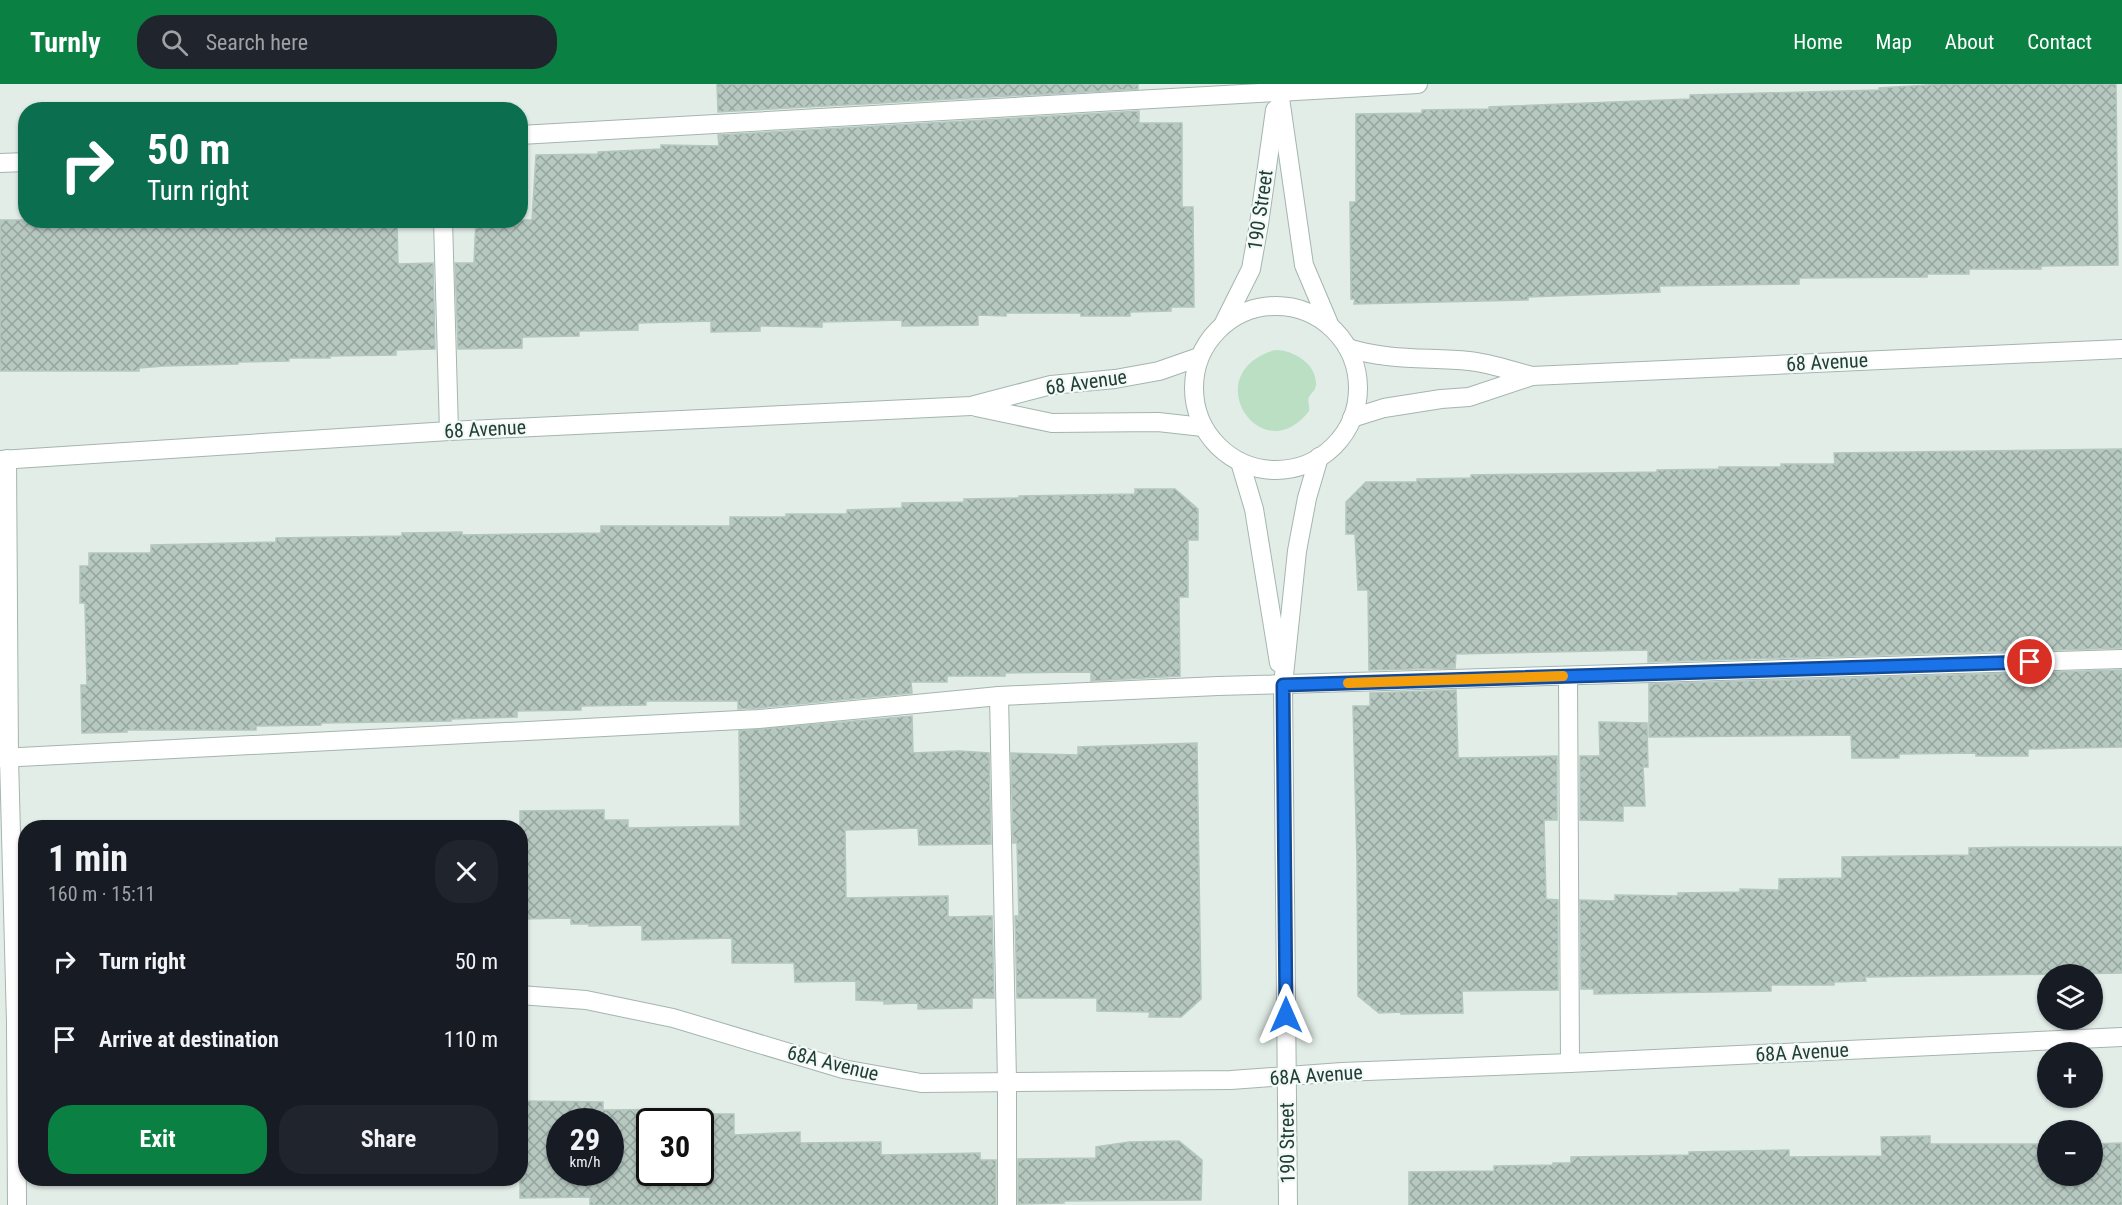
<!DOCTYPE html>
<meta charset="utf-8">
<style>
:root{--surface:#171b24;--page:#20242c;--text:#f1f3f6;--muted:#9ea1a6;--accent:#0b8043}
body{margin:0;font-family:"Roboto Condensed",sans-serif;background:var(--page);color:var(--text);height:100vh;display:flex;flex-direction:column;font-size:22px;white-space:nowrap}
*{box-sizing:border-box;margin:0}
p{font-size:20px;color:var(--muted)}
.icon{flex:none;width:33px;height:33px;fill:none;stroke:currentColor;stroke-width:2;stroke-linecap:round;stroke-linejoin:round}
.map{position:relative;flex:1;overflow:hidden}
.details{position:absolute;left:18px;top:736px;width:510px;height:366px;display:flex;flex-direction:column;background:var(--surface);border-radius:24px;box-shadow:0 2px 4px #0004}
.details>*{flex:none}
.hud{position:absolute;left:18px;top:18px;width:510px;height:126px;border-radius:24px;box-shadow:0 2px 4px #0004;background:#0b6e4f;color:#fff;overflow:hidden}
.fabs{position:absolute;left:2037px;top:880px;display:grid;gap:12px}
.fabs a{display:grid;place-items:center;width:66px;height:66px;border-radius:50%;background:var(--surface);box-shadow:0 2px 4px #0004;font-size:30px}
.speed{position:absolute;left:546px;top:1024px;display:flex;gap:12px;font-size:30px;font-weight:700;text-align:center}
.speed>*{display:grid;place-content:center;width:78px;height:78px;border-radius:50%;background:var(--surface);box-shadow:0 2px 4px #0004;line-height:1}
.speed small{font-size:15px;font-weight:400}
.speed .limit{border:3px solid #111;border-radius:9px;background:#fff;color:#111}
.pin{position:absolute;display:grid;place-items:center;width:51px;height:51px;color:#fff;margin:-26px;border:3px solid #fff;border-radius:50%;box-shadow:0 2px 6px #0007}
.me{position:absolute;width:66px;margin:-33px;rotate:0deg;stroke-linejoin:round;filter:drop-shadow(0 0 4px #0008)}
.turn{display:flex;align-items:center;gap:21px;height:126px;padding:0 30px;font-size:27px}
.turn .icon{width:78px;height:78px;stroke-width:2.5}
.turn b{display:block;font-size:42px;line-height:51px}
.round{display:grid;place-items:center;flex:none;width:63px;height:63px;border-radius:24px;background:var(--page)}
.overview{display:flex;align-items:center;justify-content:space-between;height:102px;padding:0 30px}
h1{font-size:36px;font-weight:700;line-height:45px}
.action{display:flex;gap:12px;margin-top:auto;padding:12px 30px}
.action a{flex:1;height:69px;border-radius:24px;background:var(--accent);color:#fff;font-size:24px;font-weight:700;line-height:69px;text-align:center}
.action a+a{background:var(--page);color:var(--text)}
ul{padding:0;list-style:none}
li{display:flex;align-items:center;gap:18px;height:78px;padding:0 30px}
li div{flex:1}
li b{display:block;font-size:22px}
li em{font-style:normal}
header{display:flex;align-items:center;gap:36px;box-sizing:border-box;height:84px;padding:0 30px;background:var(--accent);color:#fff}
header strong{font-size:28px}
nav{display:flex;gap:33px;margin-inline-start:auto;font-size:21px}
.search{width:420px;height:54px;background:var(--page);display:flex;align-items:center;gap:15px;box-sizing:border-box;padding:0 21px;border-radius:24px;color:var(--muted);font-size:22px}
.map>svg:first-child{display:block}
.green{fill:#badfc3}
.building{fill:url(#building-cross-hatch);stroke:#b4c7bf;stroke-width:1.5;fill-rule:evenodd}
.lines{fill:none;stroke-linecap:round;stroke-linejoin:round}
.minor-casing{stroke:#a4b5af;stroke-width:20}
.minor{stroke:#fff;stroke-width:18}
.route-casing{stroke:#114b97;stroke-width:15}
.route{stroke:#1a73e8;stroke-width:10}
.slow{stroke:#f59e0b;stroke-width:10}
.labels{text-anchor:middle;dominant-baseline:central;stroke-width:4.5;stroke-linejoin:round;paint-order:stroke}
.street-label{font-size:20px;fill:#213f36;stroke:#f3f9f6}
</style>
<header>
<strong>Turnly</strong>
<div class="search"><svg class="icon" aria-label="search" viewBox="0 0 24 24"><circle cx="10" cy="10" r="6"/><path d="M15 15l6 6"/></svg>Search here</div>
<nav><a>Home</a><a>Map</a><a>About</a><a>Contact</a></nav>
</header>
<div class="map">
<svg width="2122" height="1121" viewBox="0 0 2122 1121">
<defs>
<pattern id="building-cross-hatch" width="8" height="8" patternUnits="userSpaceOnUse" patternTransform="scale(1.5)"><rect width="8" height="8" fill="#b7c8c1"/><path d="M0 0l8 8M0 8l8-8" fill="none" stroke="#94a49e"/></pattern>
</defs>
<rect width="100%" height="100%" fill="#e2ede8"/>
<path class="green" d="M 1275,266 C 1293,266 1316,279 1316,300 C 1316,306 1312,308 1309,313 C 1307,317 1310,322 1309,327 C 1262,389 1195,289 1275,266 Z"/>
<g class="building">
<polygon points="717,0 1138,0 1138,5 718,28"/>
<polygon points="1944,0 2116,0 2118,181 2041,182 2041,185 1969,185 1969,190 1927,190 1927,193 1799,194 1799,200 1659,202 1660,208 1528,213 1528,216 1354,220 1355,215 1351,215 1350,118 1356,118 1356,30 1422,29 1422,26 1489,25 1489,23 1690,15 1690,11 1879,6 1879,4"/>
<polygon points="1139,27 1139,39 1182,39 1182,123 1193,123 1194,223 1171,223 1171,227 1130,228 1130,232 1081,232 1081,229 1006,229 1006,232 978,231 978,241 902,242 902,236 822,238 822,243 760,242 760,247 711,248 711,237 638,239 638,246 579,247 579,252 522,253 522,264 458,265 455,179 474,179 476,136 532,136 536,71 598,70 598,68 661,65 661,61 719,62 718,51"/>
<polygon points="0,136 397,136 398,180 433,179 435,265 396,266 396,271 330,272 330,274 289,274 289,277 238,278 238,280 164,282 139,284 139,287 0,287"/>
<polygon points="2122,365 2122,564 1648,578 1648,566 1456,570 1455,584 1369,586 1368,506 1358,506 1355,450 1346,450 1346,418 1366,398 1417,398 1417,395 1471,394 1471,391 1657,388 1657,386 1719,385 1719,383 1781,383 1781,380 1835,380 1834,369"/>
<polygon points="1135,405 1175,405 1198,425 1198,456 1188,456 1188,513 1179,513 1180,592 1091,597 1091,588 1005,589 1005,592 947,592 947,598 911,598 912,609 758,624 738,625 738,617 646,617 646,621 581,622 581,626 517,627 517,633 451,635 451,637 321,639 321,641 256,642 256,646 127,646 127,648 82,649 81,601 87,601 85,519 80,519 80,482 89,482 89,469 151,469 151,461 276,458 276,454 402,452 402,449 462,448 462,451 601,449 601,442 730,442 730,433 786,433 786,430 847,430 847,426 902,424 902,419 964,418 964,415 1019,414 1019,412 1135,410"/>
<polygon points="2122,586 2122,663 2028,665 2028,672 1976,672 1976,669 1899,670 1899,674 1852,674 1851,651 1649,653 1649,600"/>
<polygon points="1456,606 1458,674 1557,672 1557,736 1544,736 1546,815 1558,816 1558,906 1462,907 1463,929 1401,930 1401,928 1379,929 1358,912 1357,777 1353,622 1370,622 1370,609"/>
<polygon points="912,632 913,669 959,667 989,669 991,760 919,761 918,744 845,746 846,814 948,812 948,833 992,832 994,914 972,914 972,924 918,925 918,919 884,920 884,917 856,916 856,897 795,898 794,879 732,879 732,854 642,856 642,841 589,842 589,840 571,840 571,834 520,835 520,727 604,726 604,736 628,736 628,744 740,742 739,647"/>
<polygon points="1599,638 1647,639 1648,683 1643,683 1645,722 1623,722 1623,737 1580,736 1580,672 1600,672"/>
<polygon points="1197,659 1201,915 1181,933 1149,933 1150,928 1097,927 1097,914 1017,914 1015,832 1019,832 1017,759 1013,759 1011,669 1078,671 1078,663"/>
<polygon points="2014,763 2122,763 2122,889 1865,893 1866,897 1834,898 1834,901 1771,901 1771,907 1594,910 1594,905 1581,905 1580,816 1615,817 1615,811 1678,812 1678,809 1740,808 1740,805 1779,806 1779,795 1842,794 1842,773 1969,771 1969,764"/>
<path d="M 520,1017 L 603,1018 L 603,1026 L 709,1025 L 709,1030 L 734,1030 L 734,1051 L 800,1048 L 800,1059 L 881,1058 L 881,1071 L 980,1069 L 980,1076 L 996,1076 L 996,1121 L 590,1121 L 590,1113 L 520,1114 ZM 560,1038 L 610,1038 L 610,1089 L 560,1089 ZM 650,1038 L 700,1038 L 700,1089 L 650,1089 Z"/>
<polygon points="1930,1052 1930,1060 2048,1060 2048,1092 2092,1092 2092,1060 2121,1059 2122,1121 1409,1121 1409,1088 1494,1087 1494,1082 1553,1081 1553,1079 1571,1079 1571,1073 1689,1071 1689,1068 1789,1066 1789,1073 1882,1072 1881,1053"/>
<polygon points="1179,1057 1202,1076 1201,1116 1064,1117 1064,1119 1018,1120 1018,1075 1096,1074 1096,1063 1129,1058"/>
</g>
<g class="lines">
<defs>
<g id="minor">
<polyline points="1278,0 1304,181 1329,240"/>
<polyline points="520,51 1418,0"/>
<polyline points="0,79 26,78"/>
<polyline points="443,136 449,347"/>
<circle cx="1276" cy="304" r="82"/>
<polyline points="1224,239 1251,185 1259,140 1275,26"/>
<path d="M 1348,264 C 1389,277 1427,273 1469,277 C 1490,279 1512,287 1532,292"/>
<polyline points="976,323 1052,339 1158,338 1203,343"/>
<polyline points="1352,334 1384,324 1441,315 1469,313 1532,292 2122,265"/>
<polyline points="7,375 9,674 16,939 17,1121"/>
<polyline points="0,376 449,347 971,322 1051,301 1115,295 1159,287 1199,273"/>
<polyline points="1240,378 1254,425 1279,579"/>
<polyline points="1568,592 1570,979"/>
<polyline points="999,612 1007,997 1007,1121"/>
<polyline points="0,674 759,635 999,612 1218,602 2122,575"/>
<polyline points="520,911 586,916 673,934 843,985 921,999 1231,996 1342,988 1570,979 2122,953"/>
<polyline points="1288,1121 1283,601 1297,467 1307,414 1319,373"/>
</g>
</defs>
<use href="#minor" class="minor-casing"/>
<use href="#minor" class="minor"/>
</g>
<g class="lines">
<defs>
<polyline id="route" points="1286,931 1283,601 2030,578"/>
</defs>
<use href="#route" class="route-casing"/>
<use href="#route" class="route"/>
<polyline class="slow" points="1348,599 1563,592"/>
</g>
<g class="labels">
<g class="street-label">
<text transform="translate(1260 126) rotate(-82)">190 Street</text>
<text transform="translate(1827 278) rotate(-3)">68 Avenue</text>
<text transform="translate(1086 298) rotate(-8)">68 Avenue</text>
<text transform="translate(485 345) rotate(-3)">68 Avenue</text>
<text transform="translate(1802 968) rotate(-3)">68A Avenue</text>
<text transform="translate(833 979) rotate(14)">68A Avenue</text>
<text transform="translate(1316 991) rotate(-4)">68A Avenue</text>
<text transform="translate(1287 1059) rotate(-91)">190 Street</text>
</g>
</g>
</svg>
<div class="fabs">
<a><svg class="icon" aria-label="layers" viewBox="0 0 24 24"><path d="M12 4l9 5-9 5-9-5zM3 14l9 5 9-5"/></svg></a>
<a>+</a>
<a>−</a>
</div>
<div class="speed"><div>29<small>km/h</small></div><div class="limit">30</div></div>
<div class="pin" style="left:2030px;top:578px;background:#d93025"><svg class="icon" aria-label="arrive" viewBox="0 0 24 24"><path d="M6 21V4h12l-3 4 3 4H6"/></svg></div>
<svg class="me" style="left:1286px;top:931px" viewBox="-20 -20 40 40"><path d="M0-17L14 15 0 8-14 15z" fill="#1a73e8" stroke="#fff" stroke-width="4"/></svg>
<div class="hud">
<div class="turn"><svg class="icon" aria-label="right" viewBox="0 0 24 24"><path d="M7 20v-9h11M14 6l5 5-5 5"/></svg><div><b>50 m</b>Turn right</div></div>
</div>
<section class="details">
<div class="overview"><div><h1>1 min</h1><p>160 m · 15:11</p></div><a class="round"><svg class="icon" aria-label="close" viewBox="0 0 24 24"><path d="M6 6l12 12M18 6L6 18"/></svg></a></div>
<ul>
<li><svg class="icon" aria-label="right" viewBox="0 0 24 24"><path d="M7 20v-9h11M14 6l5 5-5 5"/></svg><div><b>Turn right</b></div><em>50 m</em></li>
<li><svg class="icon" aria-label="arrive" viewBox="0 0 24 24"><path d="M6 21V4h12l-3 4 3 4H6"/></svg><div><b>Arrive at destination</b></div><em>110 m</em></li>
</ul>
<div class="action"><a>Exit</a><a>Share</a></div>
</section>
</div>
